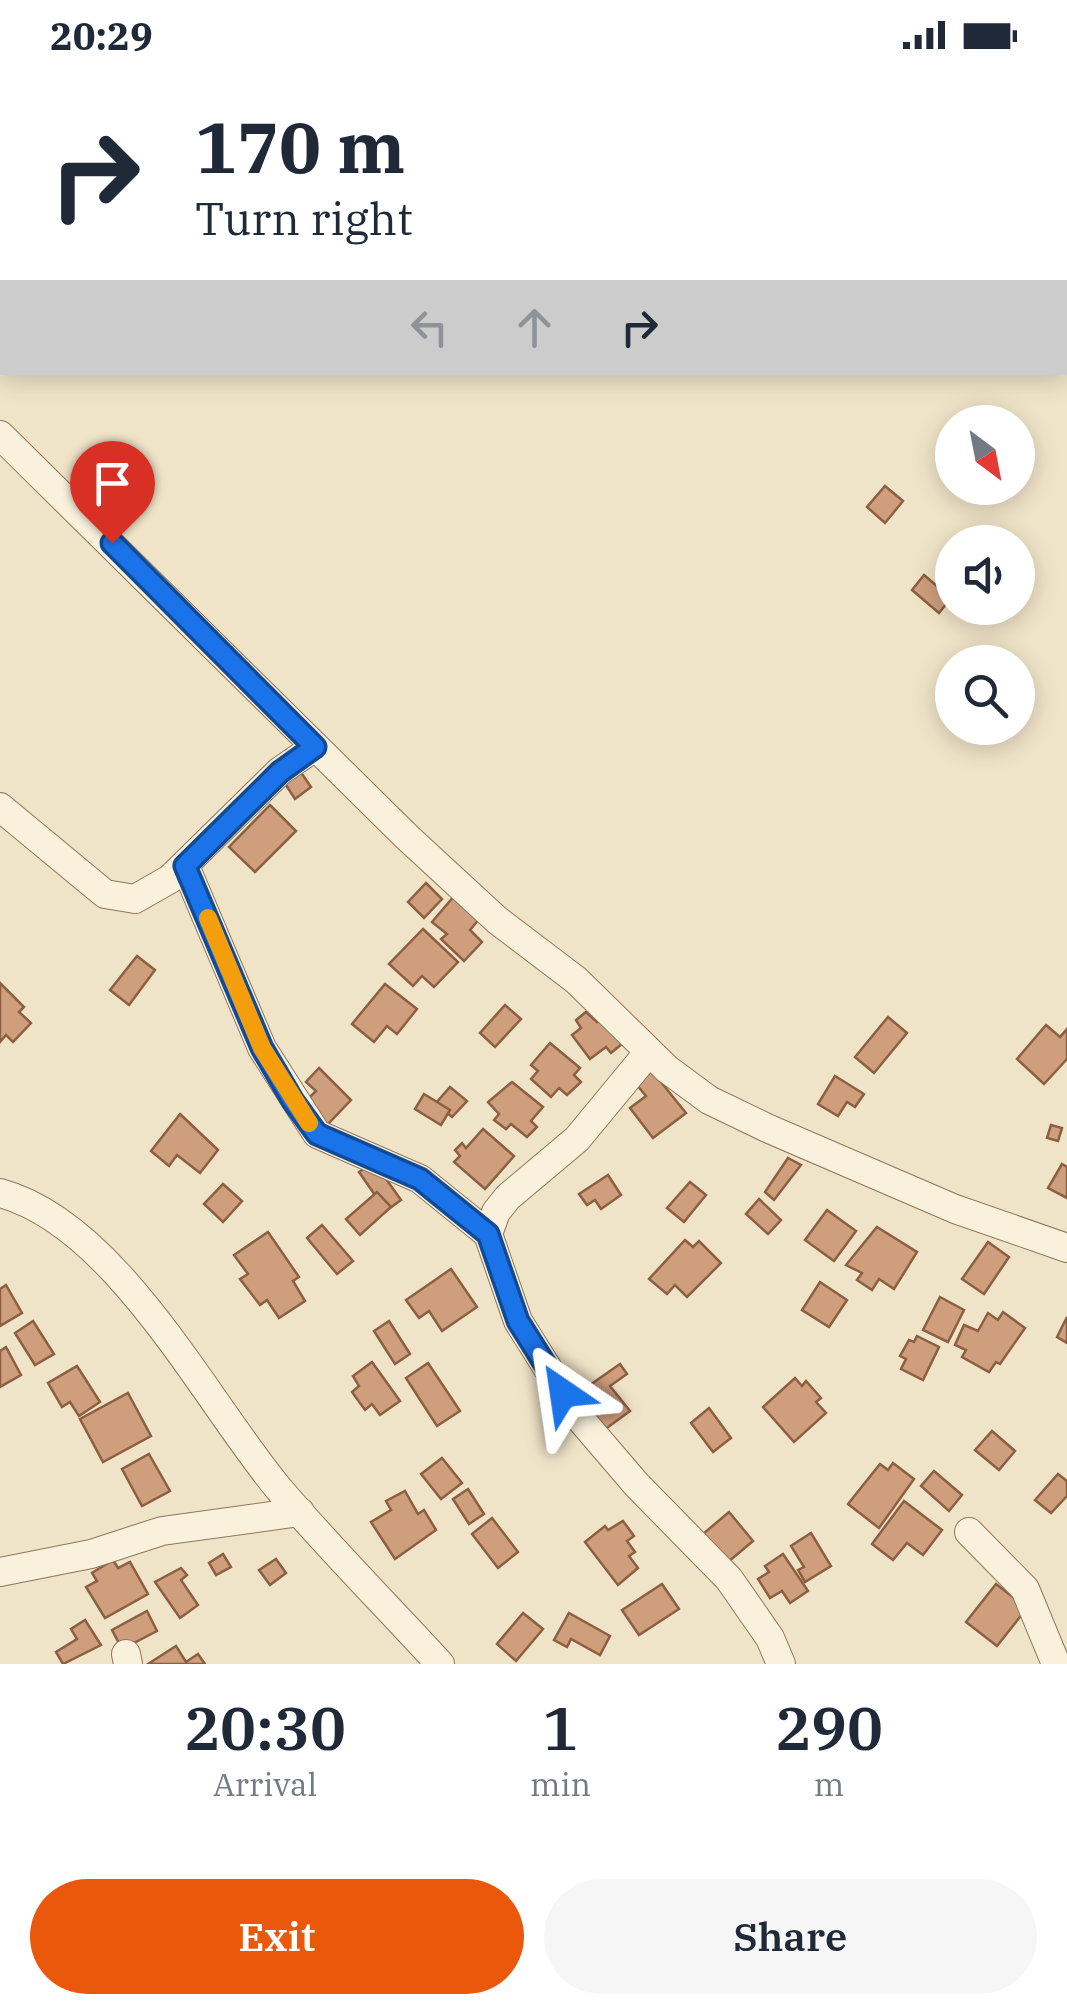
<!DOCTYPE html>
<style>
:root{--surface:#fff;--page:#f6f6f7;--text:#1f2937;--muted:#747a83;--accent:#ea580c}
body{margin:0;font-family:"IBM Plex Serif",serif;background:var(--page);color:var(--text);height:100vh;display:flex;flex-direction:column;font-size:38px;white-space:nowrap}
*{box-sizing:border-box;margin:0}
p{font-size:32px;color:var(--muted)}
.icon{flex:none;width:55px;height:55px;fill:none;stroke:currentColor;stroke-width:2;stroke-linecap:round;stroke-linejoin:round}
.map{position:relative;height:1594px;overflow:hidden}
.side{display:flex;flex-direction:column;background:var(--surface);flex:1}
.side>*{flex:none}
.top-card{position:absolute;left:0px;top:0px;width:1068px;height:305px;box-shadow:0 5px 25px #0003;background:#fff;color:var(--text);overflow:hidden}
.needle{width:65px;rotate:148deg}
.fabs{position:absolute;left:935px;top:335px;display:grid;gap:20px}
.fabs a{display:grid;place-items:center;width:100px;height:100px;border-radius:50%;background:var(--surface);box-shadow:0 5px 25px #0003;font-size:50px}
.pin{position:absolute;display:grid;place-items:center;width:85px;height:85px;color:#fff;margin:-102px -42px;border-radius:50% 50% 50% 0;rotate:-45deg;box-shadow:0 0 10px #0007}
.pin .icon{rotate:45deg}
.me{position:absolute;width:110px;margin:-55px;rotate:328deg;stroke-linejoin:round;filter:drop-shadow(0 0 8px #0008)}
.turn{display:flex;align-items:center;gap:35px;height:210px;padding:0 30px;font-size:45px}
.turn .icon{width:130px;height:130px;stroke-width:2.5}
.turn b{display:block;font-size:70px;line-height:85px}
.lanes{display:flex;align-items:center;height:95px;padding:0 30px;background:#0003;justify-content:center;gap:50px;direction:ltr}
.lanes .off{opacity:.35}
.eta{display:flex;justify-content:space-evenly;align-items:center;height:170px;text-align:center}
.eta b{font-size:60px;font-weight:600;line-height:70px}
.button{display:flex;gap:20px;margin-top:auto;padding:20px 30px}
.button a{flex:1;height:115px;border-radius:60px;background:var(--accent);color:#fff;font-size:40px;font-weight:600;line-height:115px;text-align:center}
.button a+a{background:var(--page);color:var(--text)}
.status{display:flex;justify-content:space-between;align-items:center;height:70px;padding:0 50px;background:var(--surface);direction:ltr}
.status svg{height:28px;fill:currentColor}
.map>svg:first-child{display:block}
.building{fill:#cf9f7d;stroke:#8d5f41;stroke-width:2.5}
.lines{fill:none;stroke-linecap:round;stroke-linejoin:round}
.minor-casing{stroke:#8d765c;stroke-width:30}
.minor{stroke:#faf1dc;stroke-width:28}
.route-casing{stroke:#114b97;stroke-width:25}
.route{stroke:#1a73e8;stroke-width:18}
.slow{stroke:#f59e0b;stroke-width:18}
</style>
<div class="status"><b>20:29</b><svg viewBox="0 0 49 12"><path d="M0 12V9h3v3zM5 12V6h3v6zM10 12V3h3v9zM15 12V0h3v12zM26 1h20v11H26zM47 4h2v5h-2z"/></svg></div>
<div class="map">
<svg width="1067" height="1594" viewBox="0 0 1067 1594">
<rect width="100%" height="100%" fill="#f0e4c8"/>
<g class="building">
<polygon points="885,416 903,431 885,453 867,437"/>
<polygon points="924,505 951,528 939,543 912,520"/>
<polygon points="300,701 311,717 295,729 284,712"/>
<polygon points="270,735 296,761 255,802 229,777"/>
<polygon points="426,813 442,829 424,848 408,832"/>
<polygon points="455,825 481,847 470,860 482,872 464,891 441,869 447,864 432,852"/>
<polygon points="423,859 458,892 434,917 422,906 413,916 389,894"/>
<polygon points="137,886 155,900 129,935 110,920"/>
<polygon points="0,913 24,937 19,942 31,953 13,972 6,965 0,972"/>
<polygon points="385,914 417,939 397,964 387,956 374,972 352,954"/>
<polygon points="505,935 521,949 495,977 480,963"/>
<polygon points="586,942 597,952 602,948 623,973 611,983 606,977 590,989 572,965 581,958 576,950"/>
<polygon points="888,947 907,963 874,1003 855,987"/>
<polygon points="1046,955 1060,967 1067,959 1067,989 1044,1014 1017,989"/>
<polygon points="550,973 580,998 574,1005 581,1012 567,1025 559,1018 551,1027 531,1009 538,1001 531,995"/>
<polygon points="319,998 351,1030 327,1055 304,1033 316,1021 306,1012"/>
<polygon points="652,1001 686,1043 653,1068 630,1038 646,1026 636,1014"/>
<polygon points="835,1006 864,1024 855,1037 847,1032 838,1046 818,1034"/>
<polygon points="512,1012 543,1037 531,1051 537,1057 527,1067 511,1054 506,1059 494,1050 499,1044 488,1032"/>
<polygon points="450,1017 467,1031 452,1047 436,1033"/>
<polygon points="424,1024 450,1040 441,1055 415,1039"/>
<polygon points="180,1044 218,1080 200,1103 177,1085 169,1096 151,1081"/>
<polygon points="1051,1055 1062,1058 1058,1071 1047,1068"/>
<polygon points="483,1059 514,1086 485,1119 454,1092 460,1086 455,1080 462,1073 466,1078"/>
<polygon points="788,1088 801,1095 774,1130 765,1122"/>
<polygon points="374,1092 401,1130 386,1141 359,1102"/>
<polygon points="1062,1094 1067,1097 1067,1128 1048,1118"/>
<polygon points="608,1105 621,1125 601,1139 595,1130 587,1135 579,1124"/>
<polygon points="690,1112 706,1125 684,1152 667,1138"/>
<polygon points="223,1114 242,1131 223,1152 204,1134"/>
<polygon points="377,1122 391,1137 360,1165 346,1149"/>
<polygon points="759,1129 781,1150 768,1164 746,1144"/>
<polygon points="827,1140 856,1161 834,1191 805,1170"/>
<polygon points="322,1155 353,1191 337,1204 307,1168"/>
<polygon points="877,1157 917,1182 894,1219 879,1209 872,1220 857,1210 862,1203 846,1195"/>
<polygon points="268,1162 299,1207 293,1211 305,1231 279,1248 267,1230 260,1235 240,1209 248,1204 234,1185"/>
<polygon points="685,1170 693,1177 699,1171 721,1193 687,1227 675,1215 667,1224 649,1209"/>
<polygon points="988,1172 1009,1187 984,1224 962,1209"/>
<polygon points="451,1199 477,1237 442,1261 429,1241 419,1248 406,1230"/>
<polygon points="820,1212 847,1230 829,1257 802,1240"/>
<polygon points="6,1215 22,1243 0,1256 0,1219"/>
<polygon points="940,1227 964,1240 948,1272 923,1260"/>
<polygon points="1003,1242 1025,1258 1000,1294 996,1292 989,1302 962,1287 966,1280 955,1275 964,1255 978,1261 988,1243 998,1250"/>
<polygon points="1067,1247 1067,1273 1057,1267"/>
<polygon points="33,1251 54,1284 35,1295 15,1263"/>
<polygon points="389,1251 410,1284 395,1294 374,1261"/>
<polygon points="917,1266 939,1277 923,1310 901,1299 906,1289 900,1286 909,1270 914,1272"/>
<polygon points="6,1277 21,1305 0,1317 0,1281"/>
<polygon points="372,1292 400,1331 380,1345 372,1334 365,1340 352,1322 359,1316 353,1306"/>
<polygon points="428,1293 460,1341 437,1356 406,1308"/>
<polygon points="620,1294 627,1304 610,1316 630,1341 604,1360 577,1324"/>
<polygon points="77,1296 100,1332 79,1346 70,1332 62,1337 48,1313"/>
<polygon points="795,1308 802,1316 806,1311 821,1328 816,1332 826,1343 794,1372 763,1337"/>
<polygon points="128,1323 151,1366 103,1392 80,1349"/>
<polygon points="709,1338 731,1368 713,1382 691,1353"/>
<polygon points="992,1361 1015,1381 999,1400 975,1380"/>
<polygon points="149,1384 170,1421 142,1436 122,1399"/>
<polygon points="442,1388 462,1413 441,1429 421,1404"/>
<polygon points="893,1393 914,1409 879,1458 848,1434 880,1394 888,1400"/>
<polygon points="934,1401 962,1425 949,1441 921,1416"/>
<polygon points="1058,1404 1067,1411 1067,1426 1051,1443 1035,1430"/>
<polygon points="468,1419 484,1444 469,1454 453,1429"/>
<polygon points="405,1421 418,1444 424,1440 436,1460 395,1489 371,1452 391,1440 386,1431"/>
<polygon points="904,1431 942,1460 923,1485 907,1473 893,1490 872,1474"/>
<polygon points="729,1442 753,1471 728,1492 703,1464"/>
<polygon points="492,1448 518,1482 498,1498 472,1464"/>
<polygon points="623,1451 634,1466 627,1471 635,1482 629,1486 638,1498 618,1515 585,1472 605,1456 608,1460"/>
<polygon points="811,1463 831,1496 805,1512 798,1500 804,1497 791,1476"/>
<polygon points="223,1484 231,1497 216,1505 209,1493"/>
<polygon points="783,1484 808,1521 790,1533 782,1521 770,1528 758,1509 769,1502 765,1496"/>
<polygon points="276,1489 286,1503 270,1515 259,1500"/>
<polygon points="113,1490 118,1498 130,1492 148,1524 105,1548 86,1517 97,1511 92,1503"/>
<polygon points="181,1498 187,1505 181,1510 198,1535 180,1548 155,1512"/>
<polygon points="662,1514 679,1539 639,1565 622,1540"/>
<polygon points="996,1514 1027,1538 997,1576 966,1552"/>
<polygon points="147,1541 157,1561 122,1579 112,1560"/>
<polygon points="523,1543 543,1559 516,1591 497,1574"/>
<polygon points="569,1543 610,1566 600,1585 571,1569 567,1577 554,1570"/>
<polygon points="85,1550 101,1575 63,1594 56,1582 77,1569 71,1559"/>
<polygon points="176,1576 186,1592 198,1584 205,1594 148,1594"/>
</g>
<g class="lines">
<defs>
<g id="minor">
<polyline points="0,365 407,767 497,850 576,910 667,999 709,1030 767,1058 955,1139 1067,1178"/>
<polyline points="0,737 105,824 135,829 170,809 280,701 315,677"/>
<polyline points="185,796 262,978 317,1064 420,1109 488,1164"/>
<polyline points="648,983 577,1069 508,1127 496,1142 488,1164 518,1251 577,1345 636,1414 729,1509 770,1568 781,1594"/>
<path d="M 0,1123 C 116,1154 205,1330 279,1419 C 330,1479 387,1536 440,1594"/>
<polyline points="969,1462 1025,1519 1056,1594"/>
<polyline points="0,1502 91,1484 162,1461 300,1442"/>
<polyline points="126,1584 128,1594"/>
</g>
</defs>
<use href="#minor" class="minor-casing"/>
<use href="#minor" class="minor"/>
</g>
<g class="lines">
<defs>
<polyline id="route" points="112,473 315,677 280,702 185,796 262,978 293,1031 317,1064 420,1109 488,1164 518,1251 563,1323"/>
</defs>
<use href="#route" class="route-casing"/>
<use href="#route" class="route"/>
<polyline class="slow" points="208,848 262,978 309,1053"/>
</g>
</svg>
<div class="fabs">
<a><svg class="needle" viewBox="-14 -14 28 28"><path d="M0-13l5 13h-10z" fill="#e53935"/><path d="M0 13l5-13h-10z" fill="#747a83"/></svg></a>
<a><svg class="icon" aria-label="sound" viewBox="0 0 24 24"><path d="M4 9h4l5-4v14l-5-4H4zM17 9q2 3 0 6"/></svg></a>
<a><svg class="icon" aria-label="search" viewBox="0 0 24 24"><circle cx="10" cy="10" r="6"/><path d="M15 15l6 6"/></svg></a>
</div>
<div class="pin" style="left:112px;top:473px;background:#d93025"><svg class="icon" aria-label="arrive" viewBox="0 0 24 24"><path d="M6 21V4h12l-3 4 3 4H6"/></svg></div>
<svg class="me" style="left:563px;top:1323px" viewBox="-20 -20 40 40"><path d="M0-17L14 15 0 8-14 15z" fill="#1a73e8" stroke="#fff" stroke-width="4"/></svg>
<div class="top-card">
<div class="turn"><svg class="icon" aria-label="right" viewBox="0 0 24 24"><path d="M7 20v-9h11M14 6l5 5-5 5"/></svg><div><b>170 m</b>Turn right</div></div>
<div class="lanes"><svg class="icon off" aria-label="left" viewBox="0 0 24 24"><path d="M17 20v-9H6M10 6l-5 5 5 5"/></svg><svg class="icon off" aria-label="ahead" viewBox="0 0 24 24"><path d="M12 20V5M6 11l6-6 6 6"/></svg><svg class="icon" aria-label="right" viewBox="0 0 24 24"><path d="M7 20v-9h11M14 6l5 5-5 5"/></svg></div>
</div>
</div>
<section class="side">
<div class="eta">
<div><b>20:30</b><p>Arrival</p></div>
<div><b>1</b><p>min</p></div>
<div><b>290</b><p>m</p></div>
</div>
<div class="button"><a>Exit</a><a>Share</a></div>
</section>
